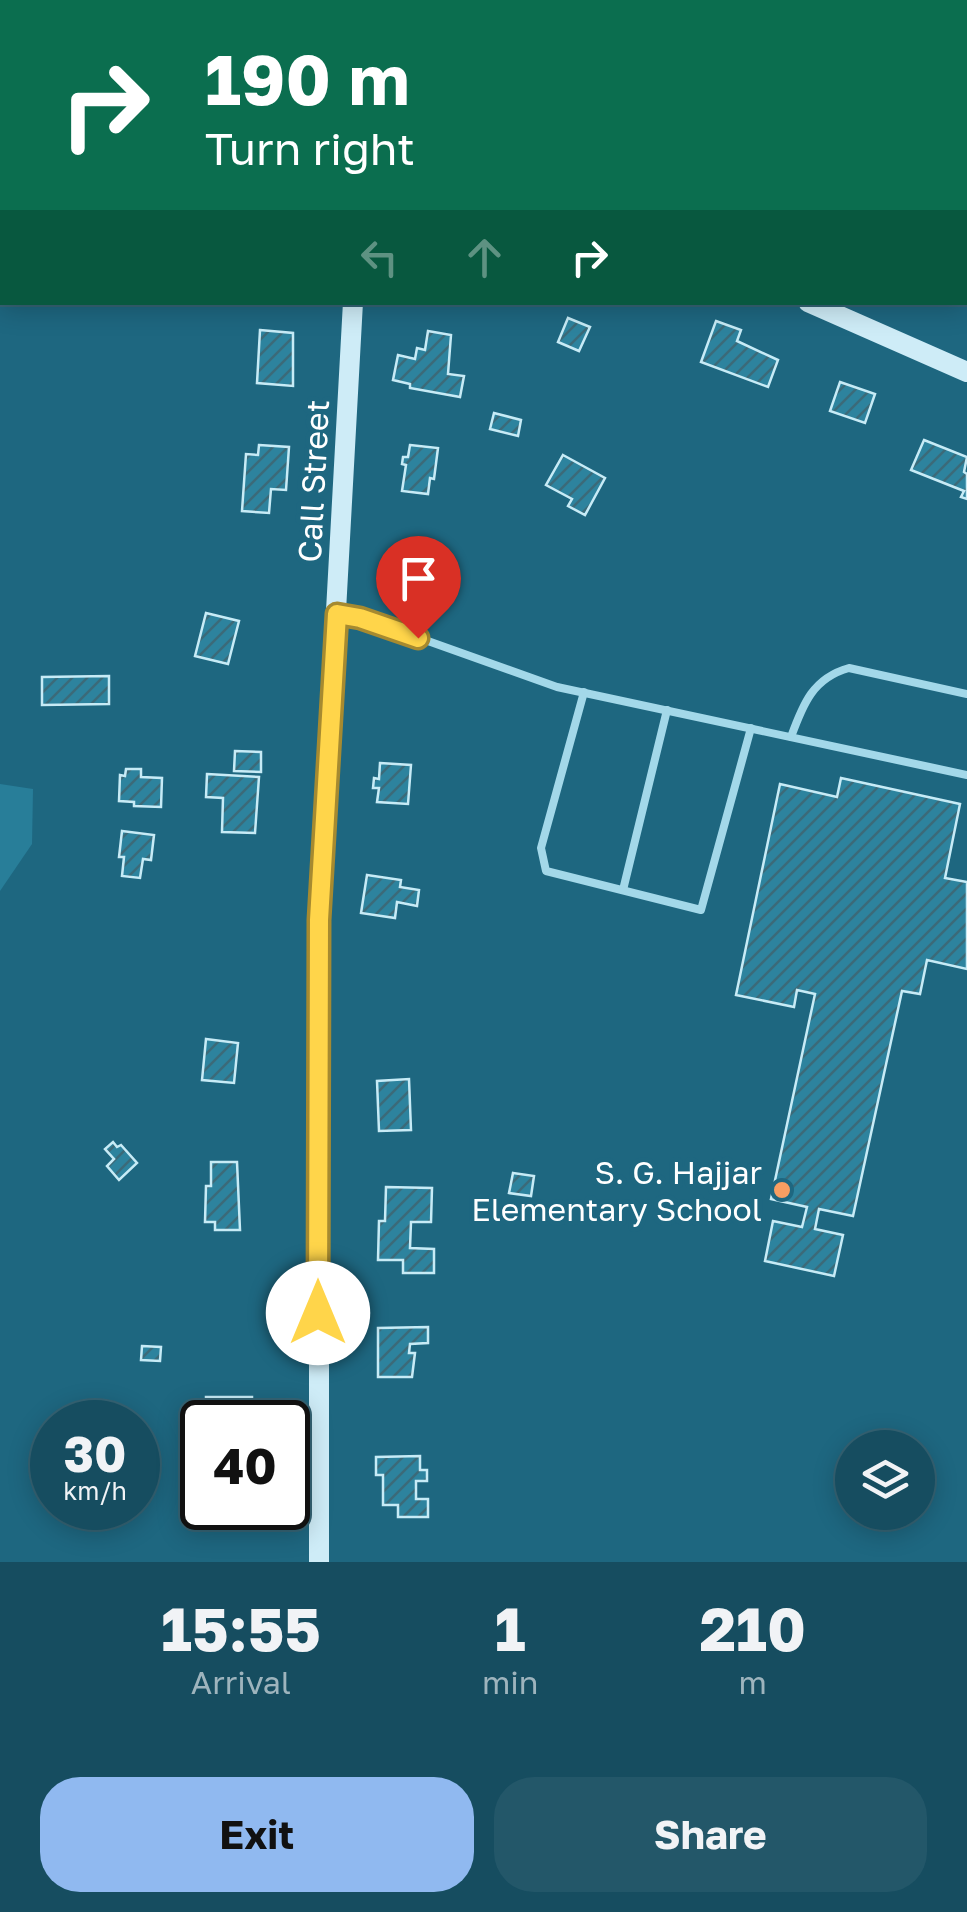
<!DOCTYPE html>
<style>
:root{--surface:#164d60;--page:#235769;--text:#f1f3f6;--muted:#9eb4bd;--line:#356475;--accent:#90b9f0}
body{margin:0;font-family:"Golos Text",sans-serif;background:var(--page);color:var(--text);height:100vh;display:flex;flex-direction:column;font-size:38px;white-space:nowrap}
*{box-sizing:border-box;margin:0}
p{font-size:32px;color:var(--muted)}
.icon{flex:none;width:55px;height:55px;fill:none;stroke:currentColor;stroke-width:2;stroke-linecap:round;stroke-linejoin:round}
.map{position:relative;height:1562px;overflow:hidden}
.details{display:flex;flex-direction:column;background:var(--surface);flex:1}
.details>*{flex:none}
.guide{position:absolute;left:0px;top:0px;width:968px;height:305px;box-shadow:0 5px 25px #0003,0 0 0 2px var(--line);background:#0b6e4f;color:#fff;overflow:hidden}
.controls{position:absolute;left:835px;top:1430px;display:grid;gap:20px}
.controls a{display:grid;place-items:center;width:100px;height:100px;border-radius:50%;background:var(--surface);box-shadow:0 5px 25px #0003,0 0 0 2px var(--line);font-size:50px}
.speed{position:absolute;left:30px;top:1400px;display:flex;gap:20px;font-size:50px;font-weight:700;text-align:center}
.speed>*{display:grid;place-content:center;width:130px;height:130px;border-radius:50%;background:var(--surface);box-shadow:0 5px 25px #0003,0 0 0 2px var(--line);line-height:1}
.speed small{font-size:25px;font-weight:400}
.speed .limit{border:5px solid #111;border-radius:15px;background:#fff;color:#111}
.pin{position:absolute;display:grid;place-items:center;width:85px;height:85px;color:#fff;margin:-102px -42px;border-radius:50% 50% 50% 0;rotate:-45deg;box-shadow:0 0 10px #0007}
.pin .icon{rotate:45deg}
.me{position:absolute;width:110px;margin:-55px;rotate:0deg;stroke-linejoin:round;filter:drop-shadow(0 0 8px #0008)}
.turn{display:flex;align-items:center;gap:35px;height:210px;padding:0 40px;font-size:45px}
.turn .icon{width:130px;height:130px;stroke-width:2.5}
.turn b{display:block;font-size:70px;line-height:85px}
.lanes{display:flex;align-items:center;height:95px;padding:0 40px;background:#0003;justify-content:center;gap:50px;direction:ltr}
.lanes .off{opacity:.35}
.eta{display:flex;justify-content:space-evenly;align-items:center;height:170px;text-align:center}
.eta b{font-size:60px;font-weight:700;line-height:70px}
.action{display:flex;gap:20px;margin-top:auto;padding:20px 40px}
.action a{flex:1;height:115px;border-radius:40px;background:var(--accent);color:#111;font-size:40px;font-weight:700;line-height:115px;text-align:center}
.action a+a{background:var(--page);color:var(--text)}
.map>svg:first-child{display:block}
.green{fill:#287e99}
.building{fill:url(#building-hatch);stroke:#c7ebf6;stroke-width:2.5}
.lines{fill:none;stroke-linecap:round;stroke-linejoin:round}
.lane{stroke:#a3d8e9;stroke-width:8}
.secondary{stroke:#ceecf7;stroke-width:20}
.route-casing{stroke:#a68a30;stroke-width:25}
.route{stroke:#ffd54a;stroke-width:18}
.poi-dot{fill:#f79e62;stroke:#1e6780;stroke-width:4}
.labels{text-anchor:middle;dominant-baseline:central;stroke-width:10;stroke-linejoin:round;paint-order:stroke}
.street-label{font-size:32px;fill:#fff;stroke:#1e6780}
.poi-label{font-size:32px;fill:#fff;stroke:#1e6780;text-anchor:end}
</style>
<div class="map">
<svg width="967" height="1562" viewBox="0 0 967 1562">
<defs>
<pattern id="building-hatch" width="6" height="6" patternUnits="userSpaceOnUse" patternTransform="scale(2.5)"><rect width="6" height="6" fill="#2d839e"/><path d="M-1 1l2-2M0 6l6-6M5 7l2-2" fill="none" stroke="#3b6a79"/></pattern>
</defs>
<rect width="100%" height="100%" fill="#1e6780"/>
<polygon class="green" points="0,784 33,789 32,844 0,891"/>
<g class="building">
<polygon points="568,318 590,327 579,351 558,342"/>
<polygon points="716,321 741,330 737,341 778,360 768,387 701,362"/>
<polygon points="260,330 293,333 293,386 257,383"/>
<polygon points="428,331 451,335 448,374 464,376 460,397 410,388 410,384 393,380 398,355 415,359 417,348 425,350"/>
<polygon points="840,382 875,394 865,423 830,411"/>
<polygon points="494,413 521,420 518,436 490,429"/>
<polygon points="924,440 967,457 964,472 967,474 967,499 961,497 964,491 911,470"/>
<polygon points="259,445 289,447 286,490 271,489 269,513 242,511 246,454 258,455"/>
<polygon points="410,445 438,448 434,479 430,478 428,494 402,491 406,465 402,464 403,457 408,457"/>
<polygon points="563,455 605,478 585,515 568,506 572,499 546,485"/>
<polygon points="206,613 239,621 228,664 195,656"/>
<polygon points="109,676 109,704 42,705 42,677"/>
<polygon points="235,751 261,752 261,772 234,771"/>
<polygon points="380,763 411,765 408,804 377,802 379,788 373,788 374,778 379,779"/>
<polygon points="126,769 141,769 141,777 162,778 161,807 134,806 134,802 119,801 120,775 125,776"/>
<polygon points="207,774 259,777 255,833 222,832 223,798 206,797"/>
<polygon points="841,778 960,804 945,878 967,882 967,969 927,960 920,994 902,991 853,1216 819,1209 815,1229 843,1235 834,1276 765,1261 773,1221 802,1227 807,1207 771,1199 815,994 797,990 794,1007 736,995 780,784 837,797"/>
<polygon points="122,831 154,835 151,860 143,859 140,878 122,876 124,857 119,857"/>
<polygon points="367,875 401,880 400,887 419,890 417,906 397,902 395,918 361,913"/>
<polygon points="206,1039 238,1043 234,1083 202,1080"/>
<polygon points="409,1079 411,1130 379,1131 377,1081"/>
<polygon points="113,1142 117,1147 121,1145 137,1163 119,1180 107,1166 114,1159 105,1149"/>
<polygon points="211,1162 237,1162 240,1230 215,1230 215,1222 205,1222 206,1186 211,1186"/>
<polygon points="513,1173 534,1176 531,1196 509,1193"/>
<polygon points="386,1187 432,1188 431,1222 411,1222 410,1248 434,1249 434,1273 403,1273 403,1260 378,1260 379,1221 385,1221"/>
<polygon points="428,1327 428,1343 410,1344 409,1353 415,1353 412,1377 378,1377 378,1328"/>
<polygon points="142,1346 161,1347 160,1361 141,1360"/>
<rect x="206" y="1397" width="46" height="25"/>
<polygon points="420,1456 420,1470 427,1470 427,1481 416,1481 416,1499 428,1499 428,1517 398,1517 398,1505 383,1505 383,1475 376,1475 376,1457"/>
</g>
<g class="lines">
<g class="lane">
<polyline points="250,0 250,2"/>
<polyline points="338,614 383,625 557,687 967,775"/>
<polyline points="584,692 541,848 546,871 701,910 751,728"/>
<path d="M 791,737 C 803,704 813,678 849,668 L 967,694"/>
<polyline points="623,890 667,710"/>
</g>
<g class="secondary">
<polyline points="167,0 173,2"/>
<polyline points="808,302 967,372"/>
<polyline points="319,1562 319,920 353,302"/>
</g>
</g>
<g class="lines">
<defs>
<polyline id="route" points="318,1313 319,920 337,614 360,618 418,638"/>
</defs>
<use href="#route" class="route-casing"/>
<use href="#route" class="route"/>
</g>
<circle class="poi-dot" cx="782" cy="1190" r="10"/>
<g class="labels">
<g class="street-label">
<text transform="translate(313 481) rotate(-87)">Call Street</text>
</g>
<g class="poi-label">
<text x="762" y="1172">S. G. Hajjar<tspan x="762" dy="37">Elementary School</tspan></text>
</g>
</g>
</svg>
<div class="controls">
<a><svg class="icon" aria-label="layers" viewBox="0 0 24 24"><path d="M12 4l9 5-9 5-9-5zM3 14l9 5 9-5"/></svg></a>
</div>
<div class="speed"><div>30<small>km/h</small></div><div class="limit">40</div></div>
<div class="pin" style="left:418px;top:638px;background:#d93025"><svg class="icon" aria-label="arrive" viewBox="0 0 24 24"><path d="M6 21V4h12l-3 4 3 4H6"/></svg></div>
<svg class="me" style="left:318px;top:1313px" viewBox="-20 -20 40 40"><circle r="19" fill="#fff"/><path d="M0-13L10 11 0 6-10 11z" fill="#ffd54a"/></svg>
<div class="guide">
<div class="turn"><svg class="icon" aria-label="right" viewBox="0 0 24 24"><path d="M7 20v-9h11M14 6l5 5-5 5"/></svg><div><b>190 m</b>Turn right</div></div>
<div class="lanes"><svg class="icon off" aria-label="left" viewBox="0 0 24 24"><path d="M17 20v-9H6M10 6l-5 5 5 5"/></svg><svg class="icon off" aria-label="ahead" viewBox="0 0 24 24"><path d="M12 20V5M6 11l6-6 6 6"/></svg><svg class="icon" aria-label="right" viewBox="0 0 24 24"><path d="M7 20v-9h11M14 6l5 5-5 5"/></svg></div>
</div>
</div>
<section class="details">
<div class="eta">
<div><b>15:55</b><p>Arrival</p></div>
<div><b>1</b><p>min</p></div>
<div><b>210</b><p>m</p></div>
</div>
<div class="action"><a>Exit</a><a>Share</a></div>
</section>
